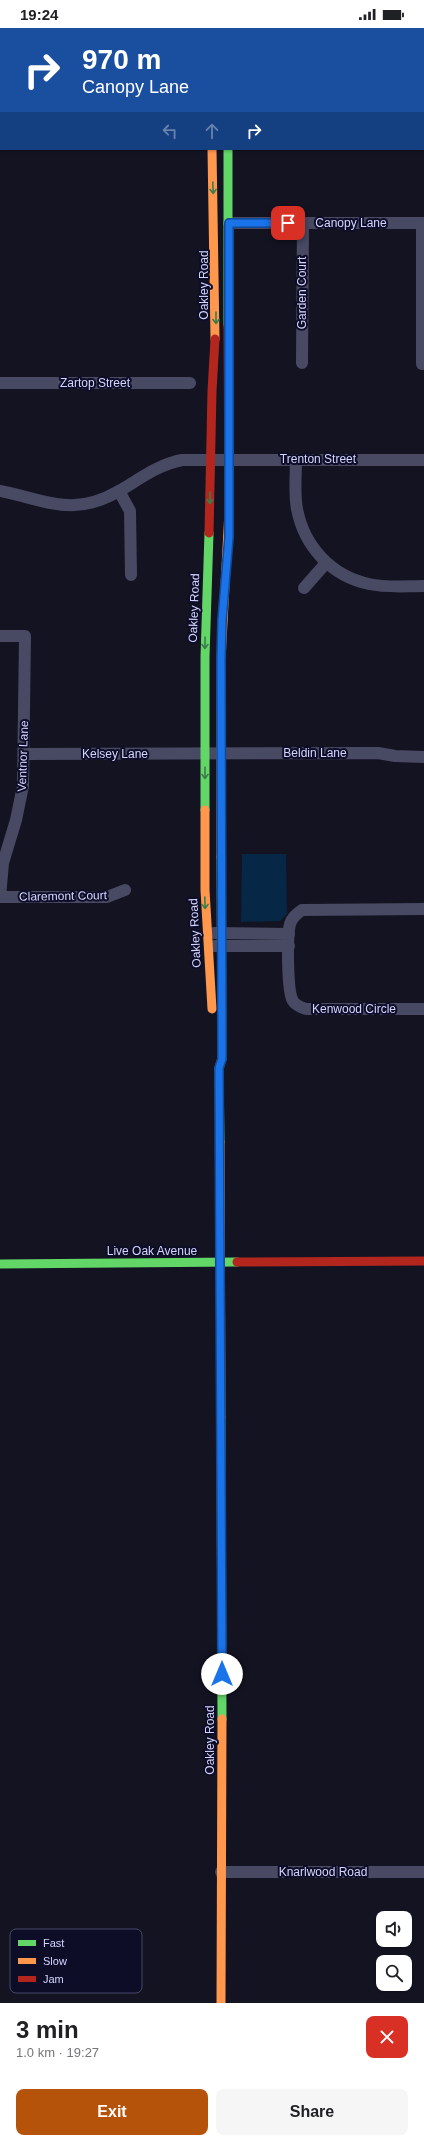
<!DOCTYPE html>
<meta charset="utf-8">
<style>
:root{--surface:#fff;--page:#f6f6f6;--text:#202124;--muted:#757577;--accent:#b45309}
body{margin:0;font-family:Arial,sans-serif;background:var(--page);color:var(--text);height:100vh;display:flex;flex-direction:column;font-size:15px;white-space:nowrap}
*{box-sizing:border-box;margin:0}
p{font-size:13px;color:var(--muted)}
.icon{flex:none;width:22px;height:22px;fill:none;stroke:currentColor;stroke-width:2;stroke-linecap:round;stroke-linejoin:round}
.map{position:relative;height:1975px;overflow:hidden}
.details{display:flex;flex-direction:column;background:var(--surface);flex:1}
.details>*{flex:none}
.top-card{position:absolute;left:0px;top:0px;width:424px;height:122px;box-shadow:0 1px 3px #0004;background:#1a4fa0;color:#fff;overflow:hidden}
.fabs{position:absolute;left:376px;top:1883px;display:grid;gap:8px}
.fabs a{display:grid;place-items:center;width:36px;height:36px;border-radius:8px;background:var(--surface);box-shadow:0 1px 3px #0004;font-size:20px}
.pin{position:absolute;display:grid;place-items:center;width:34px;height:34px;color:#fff;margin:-17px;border-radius:8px;box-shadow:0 2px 6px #0006}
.me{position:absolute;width:44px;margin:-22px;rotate:0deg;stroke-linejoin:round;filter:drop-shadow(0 0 3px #0008)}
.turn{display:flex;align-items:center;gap:14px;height:84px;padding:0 16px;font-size:18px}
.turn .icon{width:52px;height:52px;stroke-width:2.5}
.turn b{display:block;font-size:28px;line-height:34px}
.lanes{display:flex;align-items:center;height:38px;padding:0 16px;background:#0003;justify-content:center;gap:20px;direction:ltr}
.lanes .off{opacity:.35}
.round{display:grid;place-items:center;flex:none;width:42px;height:42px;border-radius:8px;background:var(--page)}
.overview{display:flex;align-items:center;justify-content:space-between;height:68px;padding:0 16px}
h1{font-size:24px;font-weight:700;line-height:30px}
.cta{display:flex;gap:8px;margin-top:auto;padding:8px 16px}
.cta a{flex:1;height:46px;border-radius:8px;background:var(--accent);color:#fff;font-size:16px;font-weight:700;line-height:46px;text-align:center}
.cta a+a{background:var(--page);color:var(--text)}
.status{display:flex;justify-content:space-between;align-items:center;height:28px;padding:0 20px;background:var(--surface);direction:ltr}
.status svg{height:11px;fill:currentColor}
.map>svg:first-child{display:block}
.water{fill:#062745}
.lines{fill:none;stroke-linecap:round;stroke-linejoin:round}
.street{stroke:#484a63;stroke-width:12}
.fast{stroke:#63d668;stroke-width:9}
.slow{stroke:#ff974d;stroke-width:9}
.jam{stroke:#b3261e;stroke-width:9}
.oneway{stroke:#3c7c4b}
.route-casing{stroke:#114b97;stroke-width:10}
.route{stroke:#1a73e8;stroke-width:7}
.labels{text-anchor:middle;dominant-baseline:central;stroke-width:4;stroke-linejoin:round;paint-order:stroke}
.street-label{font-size:12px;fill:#d4d6ff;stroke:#0d0d28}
.key{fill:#0d0d28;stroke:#494968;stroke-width:1}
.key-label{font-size:11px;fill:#d4d6ff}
</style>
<div class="status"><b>19:24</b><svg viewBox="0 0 49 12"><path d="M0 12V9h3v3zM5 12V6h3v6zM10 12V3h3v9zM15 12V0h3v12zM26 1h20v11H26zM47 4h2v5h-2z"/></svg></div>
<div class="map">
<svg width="424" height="1975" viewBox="0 0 424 1975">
<rect width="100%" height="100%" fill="#131322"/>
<polygon class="water" points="242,826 286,826 287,886 280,893 241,894"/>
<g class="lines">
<g class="street">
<polyline points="229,195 424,195"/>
<polyline points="302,335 303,195"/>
<polyline points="422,336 422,195"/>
<polyline points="0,355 190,355"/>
<path d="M 296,432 C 296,448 294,465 297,481 C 304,518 331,548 369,556 C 387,560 406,558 424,558"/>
<path d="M 0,463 C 47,472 72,490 119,463 C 140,451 157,437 182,432 L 424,432"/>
<polyline points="119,463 130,483 131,547"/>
<polyline points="304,560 326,535"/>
<polyline points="0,608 25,608 23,758 16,792 3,835 0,869"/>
<polyline points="25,726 378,725 395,728 424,729"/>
<polyline points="0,869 107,869 125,862"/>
<path d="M 424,881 L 302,882 C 297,886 292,889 290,896 C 287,907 287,964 293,973 C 296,978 301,979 306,981 L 424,981"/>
<polyline points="214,905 289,906"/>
<polyline points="214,918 289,918"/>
<polyline points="221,1844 424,1844"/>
</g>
<g class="fast">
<polyline points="240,0 240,1"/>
<polyline points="267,0 269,1"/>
<polyline points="309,0 312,1"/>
<polyline points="228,121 228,297"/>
<polyline points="205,782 205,629 209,505"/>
<polyline points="220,1114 219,1040 222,1031 221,829"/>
<polyline points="0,1236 237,1234"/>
<polyline points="221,1389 222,1691"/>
</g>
<g class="slow">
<polyline points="222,0 222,1"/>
<polyline points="423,7 424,7"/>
<polyline points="212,121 215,311"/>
<polyline points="205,782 205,862 212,981"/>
<polyline points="221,829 221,632 229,483"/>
<polyline points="220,1114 221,1389"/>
<polyline points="221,1975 222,1691"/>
</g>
<g class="jam">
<polyline points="423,27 424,27"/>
<polyline points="228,297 229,483"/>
<polyline points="209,505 212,363 215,311"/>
<polyline points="237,1234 424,1233"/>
</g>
</g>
<defs><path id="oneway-shaft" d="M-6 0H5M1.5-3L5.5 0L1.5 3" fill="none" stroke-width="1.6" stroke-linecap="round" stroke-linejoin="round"/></defs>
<g class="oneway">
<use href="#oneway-shaft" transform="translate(213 160) rotate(88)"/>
<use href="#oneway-shaft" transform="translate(216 290) rotate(90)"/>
<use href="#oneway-shaft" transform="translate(210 470) rotate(91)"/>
<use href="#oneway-shaft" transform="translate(205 615) rotate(91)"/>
<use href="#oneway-shaft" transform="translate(205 745) rotate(90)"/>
<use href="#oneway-shaft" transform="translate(205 875) rotate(88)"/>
</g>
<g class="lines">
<defs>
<polyline id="route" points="222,1646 219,1040 222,1031 221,632 222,592 229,509 229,195 288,195"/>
</defs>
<use href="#route" class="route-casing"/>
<use href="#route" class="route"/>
</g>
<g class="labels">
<g class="street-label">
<text x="351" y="195">Canopy Lane</text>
<text transform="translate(204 257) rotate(-90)">Oakley Road</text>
<text transform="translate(302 265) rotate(-90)">Garden Court</text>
<text x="95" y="355">Zartop Street</text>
<text x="318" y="431">Trenton Street</text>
<text transform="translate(194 580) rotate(-88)">Oakley Road</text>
<text x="315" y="725">Beldin Lane</text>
<text x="115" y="726">Kelsey Lane</text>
<text transform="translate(23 728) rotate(-88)">Ventnor Lane</text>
<text transform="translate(63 868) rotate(-1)">Claremont Court</text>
<text transform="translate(195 905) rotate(-93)">Oakley Road</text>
<text x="354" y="981">Kenwood Circle</text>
<text x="152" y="1223">Live Oak Avenue</text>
<text transform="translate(210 1712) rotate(-90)">Oakley Road</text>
<text x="323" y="1844">Knarlwood Road</text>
</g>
</g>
<rect x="10" y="1901" width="132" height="64" rx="6" class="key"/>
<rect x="18" y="1912" width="18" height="6" fill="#63d668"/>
<rect x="18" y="1930" width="18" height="6" fill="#ff974d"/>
<rect x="18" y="1948" width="18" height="6" fill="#b3261e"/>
<g class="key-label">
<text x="43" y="1919">Fast</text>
<text x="43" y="1937">Slow</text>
<text x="43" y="1955">Jam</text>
</g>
</svg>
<div class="fabs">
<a><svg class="icon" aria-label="sound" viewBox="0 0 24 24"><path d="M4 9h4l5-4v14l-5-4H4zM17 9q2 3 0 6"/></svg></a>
<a><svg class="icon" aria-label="search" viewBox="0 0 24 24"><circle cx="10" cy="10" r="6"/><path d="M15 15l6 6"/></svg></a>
</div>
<div class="pin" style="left:288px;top:195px;background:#d93025"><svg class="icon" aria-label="arrive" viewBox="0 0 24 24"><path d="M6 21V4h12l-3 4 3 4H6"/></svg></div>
<svg class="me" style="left:222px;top:1646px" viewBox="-20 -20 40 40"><circle r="19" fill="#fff"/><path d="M0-13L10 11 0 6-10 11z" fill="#1a73e8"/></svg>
<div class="top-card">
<div class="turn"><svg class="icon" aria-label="right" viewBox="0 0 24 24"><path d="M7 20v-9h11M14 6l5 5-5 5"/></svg><div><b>970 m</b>Canopy Lane</div></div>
<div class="lanes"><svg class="icon off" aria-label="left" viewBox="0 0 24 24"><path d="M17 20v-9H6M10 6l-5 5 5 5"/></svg><svg class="icon off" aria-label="ahead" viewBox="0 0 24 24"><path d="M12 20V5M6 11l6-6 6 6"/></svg><svg class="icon" aria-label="right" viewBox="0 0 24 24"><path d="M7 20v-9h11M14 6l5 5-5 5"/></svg></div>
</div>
</div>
<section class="details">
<div class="overview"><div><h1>3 min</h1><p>1.0 km · 19:27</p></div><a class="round" style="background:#d93025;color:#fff"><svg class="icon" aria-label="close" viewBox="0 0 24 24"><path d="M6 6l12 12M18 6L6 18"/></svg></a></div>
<div class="cta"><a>Exit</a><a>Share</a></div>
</section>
